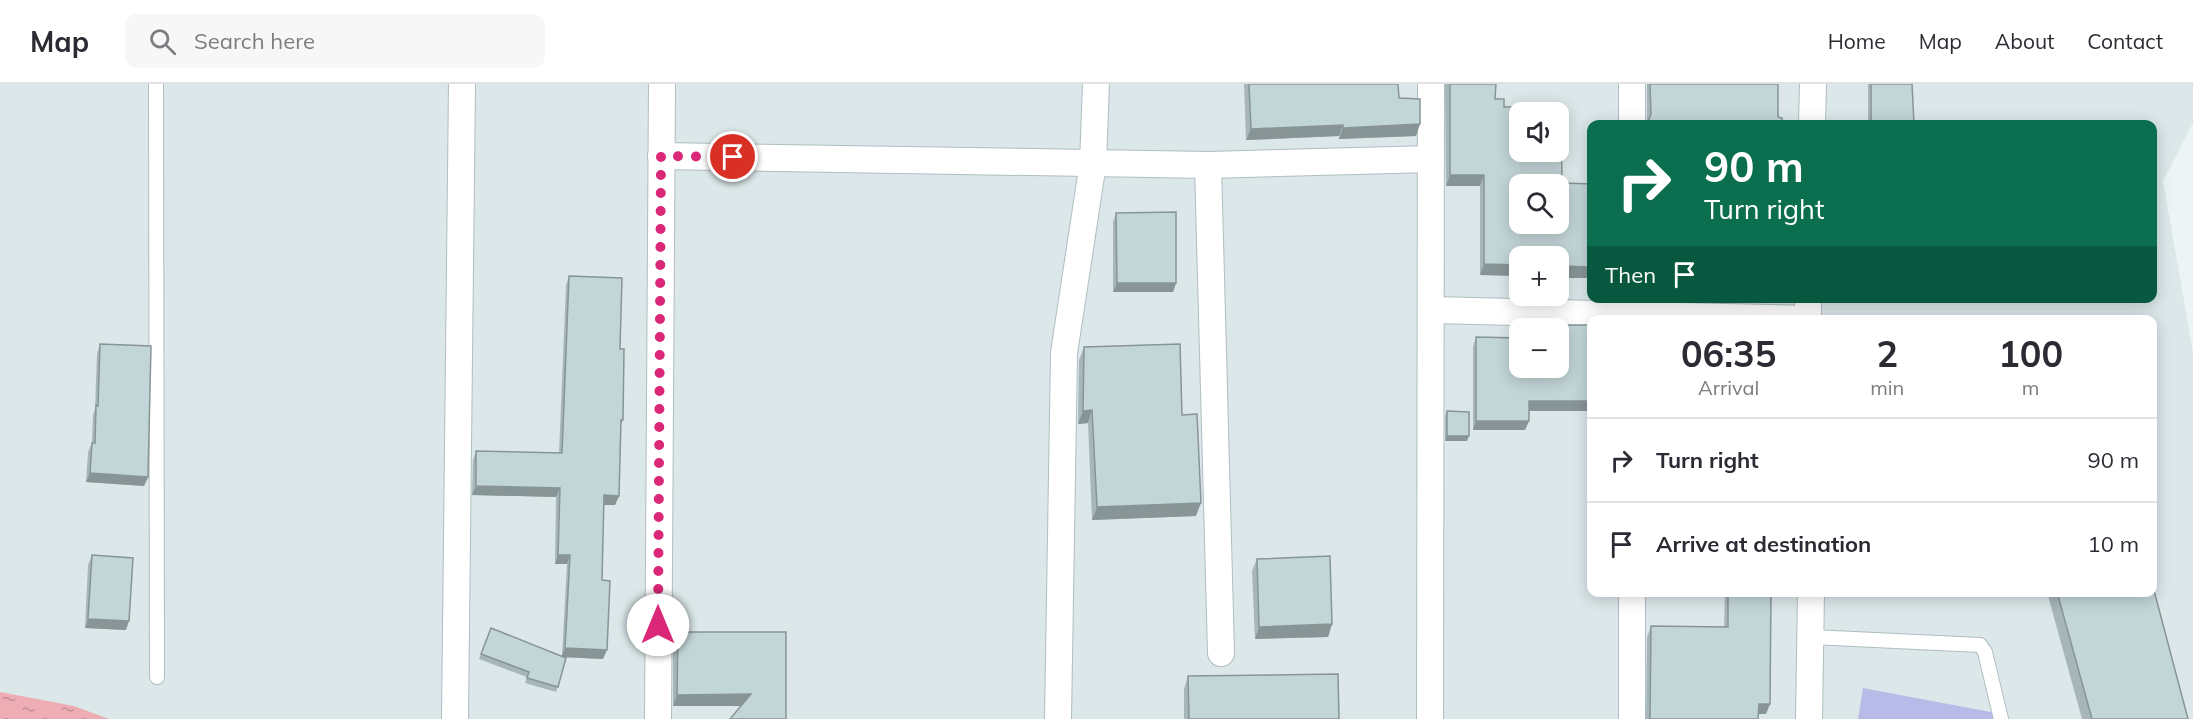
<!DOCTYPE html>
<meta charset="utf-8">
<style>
:root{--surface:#fff;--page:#f7f7f7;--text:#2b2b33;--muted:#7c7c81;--line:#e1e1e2}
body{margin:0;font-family:Mulish,sans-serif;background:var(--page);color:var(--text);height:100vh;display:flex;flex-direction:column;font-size:22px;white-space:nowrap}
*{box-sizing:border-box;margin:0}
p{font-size:20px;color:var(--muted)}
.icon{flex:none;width:33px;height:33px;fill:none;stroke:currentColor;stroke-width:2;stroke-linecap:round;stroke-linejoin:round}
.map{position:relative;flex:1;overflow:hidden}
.side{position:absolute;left:1587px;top:231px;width:570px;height:282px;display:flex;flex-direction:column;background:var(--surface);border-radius:12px;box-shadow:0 3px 15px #0003}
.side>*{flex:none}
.top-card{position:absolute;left:1587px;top:36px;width:570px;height:183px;border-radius:12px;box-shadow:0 3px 15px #0003;background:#0b6e4f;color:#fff;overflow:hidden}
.tools{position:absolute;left:1509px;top:18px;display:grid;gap:12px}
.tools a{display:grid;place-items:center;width:60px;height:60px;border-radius:12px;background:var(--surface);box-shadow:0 3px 15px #0003;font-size:30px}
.pin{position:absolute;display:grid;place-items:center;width:51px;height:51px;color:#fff;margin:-26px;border:3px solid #fff;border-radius:50%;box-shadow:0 2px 6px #0007}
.me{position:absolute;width:66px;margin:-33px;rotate:0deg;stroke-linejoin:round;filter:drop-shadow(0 0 4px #0008)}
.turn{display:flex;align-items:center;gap:21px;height:126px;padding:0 18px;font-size:27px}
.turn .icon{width:78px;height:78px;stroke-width:2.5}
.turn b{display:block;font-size:42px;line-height:51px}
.then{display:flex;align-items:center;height:57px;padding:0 18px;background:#0003;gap:12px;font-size:22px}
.eta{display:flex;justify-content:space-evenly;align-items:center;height:102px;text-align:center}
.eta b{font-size:36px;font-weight:700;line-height:42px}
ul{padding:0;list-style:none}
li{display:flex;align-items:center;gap:18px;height:84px;padding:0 18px;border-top:2px solid var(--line)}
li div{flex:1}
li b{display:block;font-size:22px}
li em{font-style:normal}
header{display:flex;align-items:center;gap:36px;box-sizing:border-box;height:84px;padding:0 30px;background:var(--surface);border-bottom:2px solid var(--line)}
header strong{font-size:28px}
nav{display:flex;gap:33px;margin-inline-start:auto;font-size:21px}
.search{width:420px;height:54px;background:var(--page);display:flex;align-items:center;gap:15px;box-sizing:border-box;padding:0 21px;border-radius:12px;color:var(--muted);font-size:22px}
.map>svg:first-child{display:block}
.residential{fill:#dbe7e9;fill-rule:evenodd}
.pitch{fill:#b8bbe7}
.water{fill:url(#water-ripples)}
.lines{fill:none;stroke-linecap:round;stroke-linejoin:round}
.lane-casing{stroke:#afbec1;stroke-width:16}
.street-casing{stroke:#afbec1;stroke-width:28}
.lane{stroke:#fff;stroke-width:14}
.street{stroke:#fff;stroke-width:26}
.wall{fill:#a7b7b9}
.shaded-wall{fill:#889596}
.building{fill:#c2d5d7;stroke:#889596;stroke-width:1.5;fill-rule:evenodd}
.route{stroke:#db2777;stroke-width:10;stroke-dasharray:0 18}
</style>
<header>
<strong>Map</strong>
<div class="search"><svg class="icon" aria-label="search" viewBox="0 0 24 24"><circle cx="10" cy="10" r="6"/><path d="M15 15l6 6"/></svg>Search here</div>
<nav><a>Home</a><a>Map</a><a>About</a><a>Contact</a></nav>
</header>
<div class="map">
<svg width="2193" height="635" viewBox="0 0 2193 635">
<defs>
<pattern id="water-ripples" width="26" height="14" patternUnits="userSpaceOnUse" patternTransform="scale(1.5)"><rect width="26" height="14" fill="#eeadb4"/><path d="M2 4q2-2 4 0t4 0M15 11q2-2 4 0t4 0" fill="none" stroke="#c28f94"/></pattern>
</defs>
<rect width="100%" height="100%" fill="#ecf4f5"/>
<path class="residential" d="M 0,0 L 2193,0 L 2193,39 L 2163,97 L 2193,268 L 2193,635 L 71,635 L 0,624 ZM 1520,28 L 1558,28 L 1558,68 L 1520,68 ZM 1592,40 L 2152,40 L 2152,214 L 1592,214 ZM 1520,100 L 1558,100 L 1558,140 L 1520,140 ZM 1520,172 L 1558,172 L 1558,212 L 1520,212 ZM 1592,236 L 2152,236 L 2152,508 L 1592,508 ZM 1520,244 L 1558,244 L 1558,284 L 1520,284 Z"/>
<polygon class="pitch" points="1863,604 1996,629 1995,635 1858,635"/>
<polygon class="water" points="0,608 74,622 109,635 0,635"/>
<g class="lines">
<defs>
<g id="lane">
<polyline points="156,0 157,593"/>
<polyline points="1812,553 1980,561 1985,568 2001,635"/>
</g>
<g id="street">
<polyline points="1632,40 1632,0"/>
<polyline points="1812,40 1813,0"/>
<polyline points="661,72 1208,81 1431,75"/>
<polyline points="1208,81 1221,569"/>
<polyline points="1431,226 1808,235"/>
<polyline points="1808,236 1808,214"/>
<polyline points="455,635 462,0"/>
<polyline points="658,635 662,0"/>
<polyline points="1058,635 1064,269 1093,79 1096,0"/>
<polyline points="1430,635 1431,0"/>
<polyline points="1632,635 1632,508"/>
<polyline points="1809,635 1811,508"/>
</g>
</defs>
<use href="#lane" class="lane-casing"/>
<use href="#street" class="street-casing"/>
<use href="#lane" class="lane"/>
<use href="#street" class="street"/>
</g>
<g class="wall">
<polygon points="1244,0 1398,0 1399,14 1416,52 1339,55 1339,52 1246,56"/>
<polygon points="1445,0 1496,0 1495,15 1504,23 1562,99 1592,194 1558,194 1558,172 1520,172 1520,192 1480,191 1480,102 1446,102"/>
<polygon points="1647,0 1778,0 1647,39"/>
<polygon points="1868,0 1912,0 1914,40 1862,40 1863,37 1868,37"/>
<polygon points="1116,129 1176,199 1173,208 1113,208 1113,138"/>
<polygon points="569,192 620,265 623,336 621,342 619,412 615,421 604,421 602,496 603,575 565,573 566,574 556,608 525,599 527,593 479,575 491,544 562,572 567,480 555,480 556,413 472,411 473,376 476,367 559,369 566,201"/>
<polygon points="1537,241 1592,241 1591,327 1529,327 1529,337 1525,346 1473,346 1473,263 1476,253 1520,284 1558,244 1536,244"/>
<polygon points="100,260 148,393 144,402 86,398 88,368 92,359 93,331 95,325 97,270"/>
<polygon points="1084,263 1182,331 1196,432 1092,436 1088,339 1078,340 1079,276"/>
<polygon points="1447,327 1467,357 1445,357 1445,332"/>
<polygon points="92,471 126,546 85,544 88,481"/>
<polygon points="1257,475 1332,540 1328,553 1255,555 1252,487"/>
<polygon points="1725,508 1771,508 1766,630 1758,630 1758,635 1646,635 1647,553 1651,542 1724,543"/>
<polygon points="2047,508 2152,508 2188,635 2082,635"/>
<polygon points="678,548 741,622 673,622 673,560"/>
<polygon points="1188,592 1339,635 1184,635 1184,605"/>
</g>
<g class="shaded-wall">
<polygon points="1420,40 1416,52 1339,55 1343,44"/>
<polygon points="1343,41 1339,52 1246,56 1251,45"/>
<polygon points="1450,91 1484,91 1480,102 1446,102"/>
<polygon points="1484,180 1520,181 1520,192 1480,191"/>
<polygon points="1558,182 1592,183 1592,194 1558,194"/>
<polygon points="1117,199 1176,199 1173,208 1113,208"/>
<polygon points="1529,317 1592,317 1592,325 1591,327 1525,327"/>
<polygon points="1092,326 1088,339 1078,340 1083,327"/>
<polygon points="1476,337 1529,337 1525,346 1473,346"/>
<polygon points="1447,352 1469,352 1467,357 1445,357"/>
<polygon points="90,389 148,393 144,402 86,398"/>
<polygon points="476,402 560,404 556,413 472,411"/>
<polygon points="604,411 619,412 615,421 601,421"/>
<polygon points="1201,419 1196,432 1092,436 1097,423"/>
<polygon points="558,471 570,471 567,480 555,480"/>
<polygon points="88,535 129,537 126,546 85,544"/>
<polygon points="1332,540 1328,553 1255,555 1259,543"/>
<polygon points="565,564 607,566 603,575 561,573"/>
<polygon points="751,610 747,622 673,622 677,611"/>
<polygon points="1759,620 1770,620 1766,630 1755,630"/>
</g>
<g class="building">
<polygon points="1249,0 1398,0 1399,14 1420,15 1420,40 1343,44 1343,41 1251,45"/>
<path d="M 1450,0 L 1496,0 L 1495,15 L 1504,15 L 1504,23 L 1561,23 L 1562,99 L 1592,100 L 1592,183 L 1558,182 L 1558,172 L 1520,172 L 1520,181 L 1484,180 L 1484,91 L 1450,91 ZM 1520,28 L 1558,28 L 1558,68 L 1520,68 ZM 1520,100 L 1558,100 L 1558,140 L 1520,140 Z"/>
<polygon points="1650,0 1778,0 1778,33 1782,34 1782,40 1645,40 1648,38 1651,30"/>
<polygon points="1871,0 1912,0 1914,40 1863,40 1863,37 1871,37"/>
<polygon points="1176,128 1176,199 1117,199 1116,129"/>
<polygon points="569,192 622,194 620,265 624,265 623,336 621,336 619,412 604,411 602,496 610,497 607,566 565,564 570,471 558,471 560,404 476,402 476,367 562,369"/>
<polygon points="1537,241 1592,241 1592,317 1529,317 1529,337 1476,337 1476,253 1520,254 1520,284 1558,284 1558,244 1537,244"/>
<polygon points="100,260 151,262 148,393 90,389 92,359 95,359 96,321 98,322"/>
<polygon points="1180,260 1182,331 1197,330 1201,419 1097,423 1092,326 1083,327 1084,263"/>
<polygon points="1447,327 1469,328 1469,352 1447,352"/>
<polygon points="92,471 133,474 129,537 88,535"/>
<polygon points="1330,472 1332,540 1259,543 1257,475"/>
<polygon points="2152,499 2188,635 2092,635 2057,508 2152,508"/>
<polygon points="1728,508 1771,508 1770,620 1759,620 1758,635 1650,635 1651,542 1728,543"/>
<polygon points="491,544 566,574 558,603 527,594 529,588 481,570"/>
<polygon points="678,548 786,548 786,635 730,635 751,610 677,611"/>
<polygon points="1338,590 1339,635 1189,635 1188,592"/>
</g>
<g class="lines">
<polyline class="route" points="658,541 661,72 733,73"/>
</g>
</svg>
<div class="tools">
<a><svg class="icon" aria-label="sound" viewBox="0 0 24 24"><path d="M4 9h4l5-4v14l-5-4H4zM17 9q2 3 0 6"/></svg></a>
<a><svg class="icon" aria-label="search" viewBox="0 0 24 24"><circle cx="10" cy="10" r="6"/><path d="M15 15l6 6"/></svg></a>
<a>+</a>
<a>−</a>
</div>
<div class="pin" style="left:733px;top:73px;background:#d93025"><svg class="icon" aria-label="arrive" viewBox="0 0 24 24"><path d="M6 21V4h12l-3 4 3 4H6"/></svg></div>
<svg class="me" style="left:658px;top:541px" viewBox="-20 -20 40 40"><circle r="19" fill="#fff"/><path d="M0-13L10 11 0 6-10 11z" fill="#db2777"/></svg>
<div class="top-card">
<div class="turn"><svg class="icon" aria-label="right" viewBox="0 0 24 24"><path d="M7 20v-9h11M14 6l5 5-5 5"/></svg><div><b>90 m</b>Turn right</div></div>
<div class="then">Then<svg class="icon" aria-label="arrive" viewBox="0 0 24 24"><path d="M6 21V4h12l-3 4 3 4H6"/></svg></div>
</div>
<section class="side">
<div class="eta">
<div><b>06:35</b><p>Arrival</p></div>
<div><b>2</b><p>min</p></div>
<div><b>100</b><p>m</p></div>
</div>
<ul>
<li><svg class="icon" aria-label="right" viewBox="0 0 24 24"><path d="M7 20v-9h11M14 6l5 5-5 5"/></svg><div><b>Turn right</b></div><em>90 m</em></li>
<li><svg class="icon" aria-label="arrive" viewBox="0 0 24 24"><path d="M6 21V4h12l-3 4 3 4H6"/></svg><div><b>Arrive at destination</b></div><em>10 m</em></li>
</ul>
</section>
</div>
